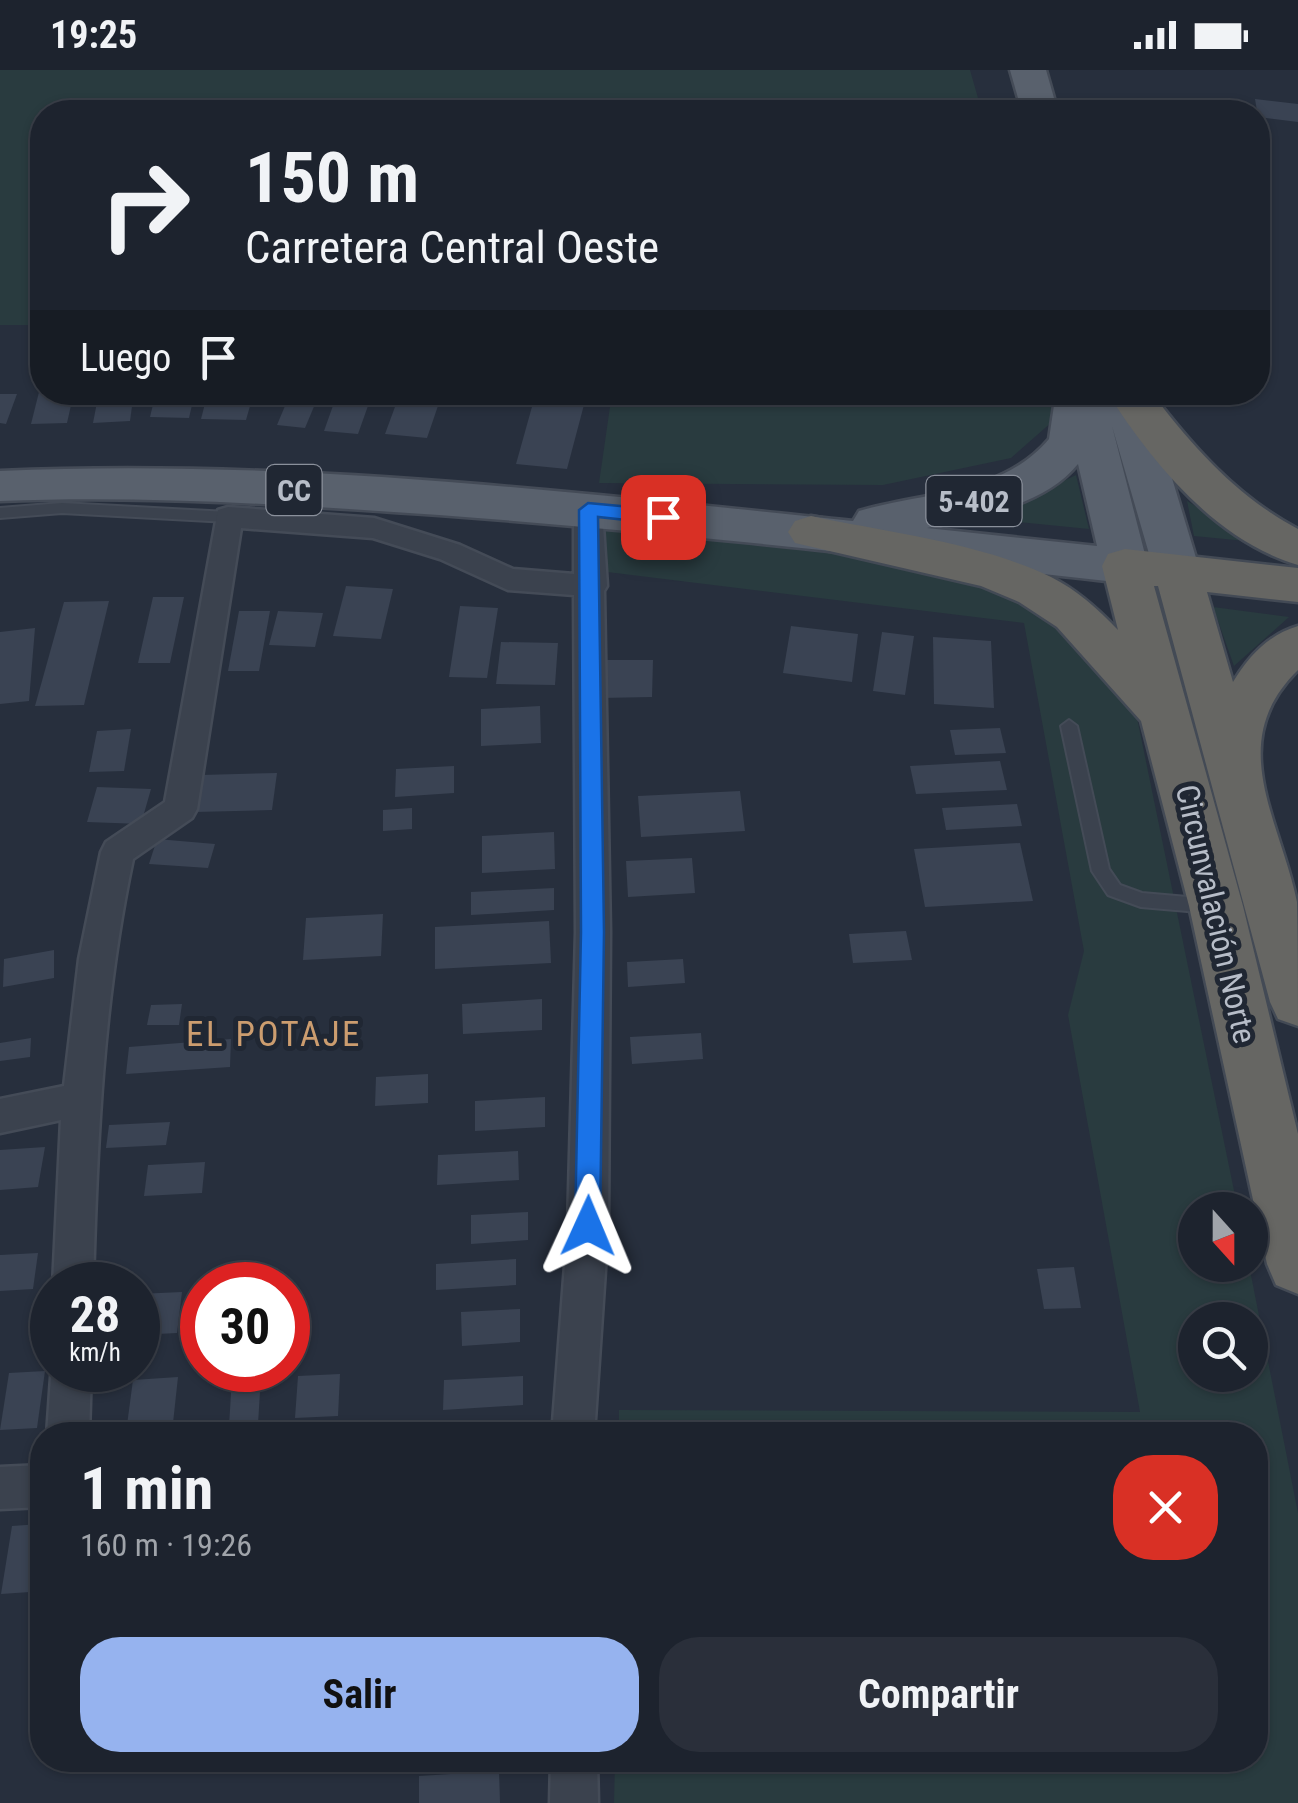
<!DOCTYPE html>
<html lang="es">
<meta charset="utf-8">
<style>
:root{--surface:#1d232e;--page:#2a2f3a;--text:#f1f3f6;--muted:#a0a4aa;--line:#3b404a;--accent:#96b3ef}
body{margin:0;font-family:"Roboto Condensed",sans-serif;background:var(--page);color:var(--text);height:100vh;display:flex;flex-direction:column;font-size:38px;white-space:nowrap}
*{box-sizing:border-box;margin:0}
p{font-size:32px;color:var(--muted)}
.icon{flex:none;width:55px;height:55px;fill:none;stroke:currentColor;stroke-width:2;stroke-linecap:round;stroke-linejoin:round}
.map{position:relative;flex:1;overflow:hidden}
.drawer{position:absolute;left:30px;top:1352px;width:1238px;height:350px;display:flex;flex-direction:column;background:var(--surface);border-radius:40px;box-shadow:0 2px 8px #0004,0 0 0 2px var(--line)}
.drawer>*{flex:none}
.top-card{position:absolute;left:30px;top:30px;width:1240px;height:305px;border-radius:40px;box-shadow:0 2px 8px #0004,0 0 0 2px var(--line);background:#1d232e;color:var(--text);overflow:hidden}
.needle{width:65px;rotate:159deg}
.controls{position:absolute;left:1178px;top:1122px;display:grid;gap:20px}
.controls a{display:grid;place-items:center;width:90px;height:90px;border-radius:50%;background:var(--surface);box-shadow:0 2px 8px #0004,0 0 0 2px var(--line);font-size:50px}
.speed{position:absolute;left:30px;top:1192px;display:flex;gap:20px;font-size:50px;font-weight:700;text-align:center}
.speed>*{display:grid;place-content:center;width:130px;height:130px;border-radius:50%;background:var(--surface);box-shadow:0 2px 8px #0004,0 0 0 2px var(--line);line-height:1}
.speed small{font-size:25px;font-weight:400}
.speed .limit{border:15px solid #d22;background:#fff;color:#111}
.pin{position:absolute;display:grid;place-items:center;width:85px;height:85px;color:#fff;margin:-42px;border-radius:20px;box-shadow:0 5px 15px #0006}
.me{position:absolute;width:110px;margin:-55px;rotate:1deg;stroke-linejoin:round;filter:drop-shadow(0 0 8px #0008)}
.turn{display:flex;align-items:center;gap:35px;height:210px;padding:0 50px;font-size:45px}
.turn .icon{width:130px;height:130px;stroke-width:2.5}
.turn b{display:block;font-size:70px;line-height:85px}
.then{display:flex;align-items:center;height:95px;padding:0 50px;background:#0003;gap:20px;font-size:38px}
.round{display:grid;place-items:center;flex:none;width:105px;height:105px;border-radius:40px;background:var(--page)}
.headline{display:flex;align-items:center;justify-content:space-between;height:170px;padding:0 50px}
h1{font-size:60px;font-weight:700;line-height:75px}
.action{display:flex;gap:20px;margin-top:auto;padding:20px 50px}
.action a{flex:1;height:115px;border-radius:40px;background:var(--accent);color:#111;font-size:40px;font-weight:700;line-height:115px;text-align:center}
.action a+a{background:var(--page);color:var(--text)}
.status{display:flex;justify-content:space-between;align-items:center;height:70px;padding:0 50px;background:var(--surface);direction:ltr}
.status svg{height:28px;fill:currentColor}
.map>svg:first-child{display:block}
.green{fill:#293b3f;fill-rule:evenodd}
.building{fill:#3a4353}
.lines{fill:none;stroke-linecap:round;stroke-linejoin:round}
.service-casing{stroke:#444b57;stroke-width:4}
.minor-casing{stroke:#444b57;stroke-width:5}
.primary-casing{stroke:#444b57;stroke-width:5}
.trunk-casing{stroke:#434a55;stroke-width:5}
.service{fill:#3b424e;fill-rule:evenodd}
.minor{fill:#3b424e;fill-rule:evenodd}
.primary{fill:#59616d;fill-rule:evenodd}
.trunk{fill:#666663;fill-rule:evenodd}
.route{fill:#1a73e8;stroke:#114b97;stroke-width:2.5}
.labels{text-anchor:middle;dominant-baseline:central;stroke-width:10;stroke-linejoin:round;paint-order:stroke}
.shield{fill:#202733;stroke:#8a909b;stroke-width:2.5}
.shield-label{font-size:30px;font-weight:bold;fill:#b7bdc8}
.street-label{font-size:32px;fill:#b7bdc8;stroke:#202733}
.neighbourhood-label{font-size:35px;letter-spacing:2.5px;fill:#cc9d6f;stroke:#202733}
</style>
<div class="status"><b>19:25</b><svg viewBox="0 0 49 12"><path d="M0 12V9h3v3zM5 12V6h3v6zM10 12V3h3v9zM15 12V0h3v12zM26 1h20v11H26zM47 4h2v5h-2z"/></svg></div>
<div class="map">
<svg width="1298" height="1733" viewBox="0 0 1298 1733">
<rect width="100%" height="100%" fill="#272f3d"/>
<g class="green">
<polygon points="0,0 970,0 982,42 42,42 42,255 0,255"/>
<polygon points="612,323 1056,323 1053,351 1011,388 883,415 599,413"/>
<polygon points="1076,405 1089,459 967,447 1030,427"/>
<polygon points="1187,431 1256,472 1194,466"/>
<path d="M 588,440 L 991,502 L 1127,599 L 1238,1140 L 1195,1140 L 1195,1195 L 1249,1195 L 1298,1443 L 1298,1733 L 614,1733 L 615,1690 L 1255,1690 L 1255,1365 L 619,1365 L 619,1340 L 1140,1342 L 1068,945 L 1084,881 L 1024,553 L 591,500 ZM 1195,1250 L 1250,1250 L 1250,1305 L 1195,1305 Z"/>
<polygon points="1213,537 1289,547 1234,596"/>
</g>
<g class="building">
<polygon points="1255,29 1298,34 1298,52 1258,47"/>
<polygon points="41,314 42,322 74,322 67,353 31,354"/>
<polygon points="99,322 134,322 130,351 93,353"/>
<polygon points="156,322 195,322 189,348 150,347"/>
<polygon points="208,322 254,322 246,350 201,349"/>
<polygon points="0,324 17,324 6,354 0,353"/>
<polygon points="290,324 318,327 305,358 277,355"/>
<polygon points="399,326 440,330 427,368 385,364"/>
<polygon points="535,326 585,331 567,399 516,394"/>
<polygon points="335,330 369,333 358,364 324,361"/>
<polygon points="346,516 393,519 381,569 333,566"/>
<polygon points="153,527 184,527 170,593 138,593"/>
<polygon points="109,531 84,635 35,636 64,532"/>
<polygon points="460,536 498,538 487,608 449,607"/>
<polygon points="239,541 270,541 259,601 228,601"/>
<polygon points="278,541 323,543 315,577 269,575"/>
<polygon points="791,556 858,564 852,612 783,603"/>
<polygon points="35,558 29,631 0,634 0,562"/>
<polygon points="882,562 914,566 905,625 873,621"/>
<polygon points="933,567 991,571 994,638 934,634"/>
<polygon points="501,572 558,573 555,615 496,614"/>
<polygon points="601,590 653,590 652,627 600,628"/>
<polygon points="540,636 541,673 481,676 481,639"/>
<polygon points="1000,658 1006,683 955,685 950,660"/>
<polygon points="131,659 124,701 89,702 97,661"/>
<polygon points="1000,691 1007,720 916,724 910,696"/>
<polygon points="454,696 454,723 395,727 396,699"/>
<polygon points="277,703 272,740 195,742 201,705"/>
<polygon points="97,717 151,719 141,754 87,752"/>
<polygon points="740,721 745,761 641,767 638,726"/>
<polygon points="1017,734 1022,756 946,760 942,738"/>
<polygon points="412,738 412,759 383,761 383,740"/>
<polygon points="554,762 555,799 482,803 482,766"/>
<polygon points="157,769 215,774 208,798 149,794"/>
<polygon points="1020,773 1033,831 925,837 914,779"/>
<polygon points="692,788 695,823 628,827 626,791"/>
<polygon points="554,818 554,840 471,845 471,822"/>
<polygon points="383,844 381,886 303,890 306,848"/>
<polygon points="549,851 551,893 435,899 435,857"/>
<polygon points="906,861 912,890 853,893 849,864"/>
<polygon points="54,880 54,908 3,917 4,889"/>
<polygon points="683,889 685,913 628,917 627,892"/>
<polygon points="542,929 542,960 463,964 462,934"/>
<polygon points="182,934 179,955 147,955 151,935"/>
<polygon points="701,963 703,989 632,994 630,967"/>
<polygon points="31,968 30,987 0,991 0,973"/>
<polygon points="231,969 230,997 126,1004 129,977"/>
<polygon points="428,1004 428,1033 375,1036 376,1007"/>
<polygon points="545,1027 545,1057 475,1061 475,1031"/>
<polygon points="170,1052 166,1075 106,1078 109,1055"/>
<polygon points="45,1077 38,1117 0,1120 0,1080"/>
<polygon points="518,1081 519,1110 437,1115 438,1085"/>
<polygon points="205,1092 202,1123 144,1126 148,1095"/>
<polygon points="528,1142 528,1170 471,1174 471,1145"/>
<polygon points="38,1183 33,1219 0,1221 0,1185"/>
<polygon points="516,1189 516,1215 436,1220 436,1194"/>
<polygon points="1074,1197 1081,1238 1044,1239 1037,1199"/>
<polygon points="182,1222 177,1263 138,1265 138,1224"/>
<polygon points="520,1239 520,1272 462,1276 461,1242"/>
<polygon points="45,1301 37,1358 0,1360 9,1303"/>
<polygon points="340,1304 338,1346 295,1348 298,1306"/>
<polygon points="261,1306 258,1354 229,1356 232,1307"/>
<polygon points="523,1306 523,1335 443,1340 444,1310"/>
<polygon points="178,1307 173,1353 127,1355 133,1310"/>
<polygon points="40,1454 30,1522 1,1524 12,1456"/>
<polygon points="499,1701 500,1733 419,1733 419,1706"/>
</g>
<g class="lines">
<defs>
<g id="service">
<polygon points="62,433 228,442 235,447 228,452 62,443 0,448 0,438"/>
<polygon points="1069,650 1077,656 1109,799 1120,815 1142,823 1210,829 1216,831 1219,836 1216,841 1210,843 1141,837 1108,825 1092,801 1061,656"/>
</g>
<g id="minor">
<path d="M 588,430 L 598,433 L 602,440 L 607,516 L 604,521 L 610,862 L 608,1156 L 594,1365 L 552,1365 L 568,1156 L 576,862 L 574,525 L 508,520 L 440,489 L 373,468 L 241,458 L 197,739 L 192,748 L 133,789 C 103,930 97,1072 93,1215 L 53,1215 L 61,1050 L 0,1063 L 0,1029 L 64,1016 L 79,889 L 101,782 L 106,772 L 165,732 L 218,440 L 228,437 L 374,448 L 460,475 L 513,499 L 574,504 L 574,440 L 578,433 Z"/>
<polygon points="52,1293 52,1300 91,1300 89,1365 47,1365"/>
<polygon points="42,1395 42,1437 0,1439 0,1397"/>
<polygon points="551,1690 597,1690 598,1733 550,1733"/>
</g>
<g id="primary">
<polygon points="1010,0 1046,0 1058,42 1022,42"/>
<path d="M 1056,322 L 1146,322 L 1200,501 L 1194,513 L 1177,518 L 1160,513 L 1154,501 L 1112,356 L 1148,496 L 1142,508 L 1125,513 C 897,488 668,462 439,445 C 293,435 147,425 0,431 L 0,401 C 284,388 571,422 853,451 L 859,441 C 923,422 1002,425 1049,369 ZM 1078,394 L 1097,476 L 927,458 C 977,447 1044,436 1078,394 Z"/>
</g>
<g id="trunk">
<path d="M 1107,322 L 1151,322 C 1192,376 1237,427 1298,459 L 1298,495 C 1216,471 1151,392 1107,322 Z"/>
<path d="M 811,446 C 890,463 978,472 1051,507 C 1077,520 1098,539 1118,560 L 1102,496 L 1108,484 L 1125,479 L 1298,498 L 1298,532 L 1207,522 L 1233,612 C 1249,586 1268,565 1298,556 L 1298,600 C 1224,672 1280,749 1297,832 C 1298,870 1298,917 1298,956 L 1278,949 L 1270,932 L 1158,516 L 1154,516 L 1243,836 L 1298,1064 L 1298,1224 L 1276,1215 L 1267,1194 L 1189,836 L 1141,651 L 1057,557 L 1019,532 L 981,516 L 795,473 L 788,462 L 795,451 Z"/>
</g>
</defs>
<use href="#service" class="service-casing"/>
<use href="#minor" class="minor-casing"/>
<use href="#primary" class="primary-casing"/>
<use href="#trunk" class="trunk-casing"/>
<use href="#service" class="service"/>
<use href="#minor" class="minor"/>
<use href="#primary" class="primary"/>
<use href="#trunk" class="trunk"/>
</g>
<polygon class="route" points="588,433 663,440 672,447 663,454 598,447 604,862 600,1156 596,1165 588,1168 579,1165 575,1156 581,862 579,440"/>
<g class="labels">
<g class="shield">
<rect x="266.5" y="395" width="55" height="50" rx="8"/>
<rect x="926.5" y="406" width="95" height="50" rx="8"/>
</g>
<g class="shield-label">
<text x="294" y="420">CC</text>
<text x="974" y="431">5-402</text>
</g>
<g class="street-label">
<text transform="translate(1216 844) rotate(77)">Circunvalación Norte</text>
</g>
<g class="neighbourhood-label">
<text x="274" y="964">EL POTAJE</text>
</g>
</g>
</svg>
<div class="controls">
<a><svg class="needle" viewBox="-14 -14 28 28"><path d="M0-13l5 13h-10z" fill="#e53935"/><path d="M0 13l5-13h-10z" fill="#a0a4aa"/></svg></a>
<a><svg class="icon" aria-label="search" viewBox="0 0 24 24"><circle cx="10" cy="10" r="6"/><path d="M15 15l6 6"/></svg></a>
</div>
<div class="speed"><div>28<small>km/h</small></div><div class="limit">30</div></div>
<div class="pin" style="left:663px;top:447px;background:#d93025"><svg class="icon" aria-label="arrive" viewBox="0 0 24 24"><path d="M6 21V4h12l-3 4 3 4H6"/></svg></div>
<svg class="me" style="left:588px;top:1156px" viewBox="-20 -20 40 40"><path d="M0-17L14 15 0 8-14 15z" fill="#1a73e8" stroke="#fff" stroke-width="4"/></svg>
<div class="top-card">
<div class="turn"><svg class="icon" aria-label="right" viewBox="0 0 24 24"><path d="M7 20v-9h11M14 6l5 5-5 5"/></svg><div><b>150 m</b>Carretera Central Oeste</div></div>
<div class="then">Luego<svg class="icon" aria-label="arrive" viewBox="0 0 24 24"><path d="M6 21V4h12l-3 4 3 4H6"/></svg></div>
</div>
<section class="drawer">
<div class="headline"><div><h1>1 min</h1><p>160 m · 19:26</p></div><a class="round" style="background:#d93025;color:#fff"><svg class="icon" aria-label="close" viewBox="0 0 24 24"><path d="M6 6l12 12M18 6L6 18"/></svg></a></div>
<div class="action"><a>Salir</a><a>Compartir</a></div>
</section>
</div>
